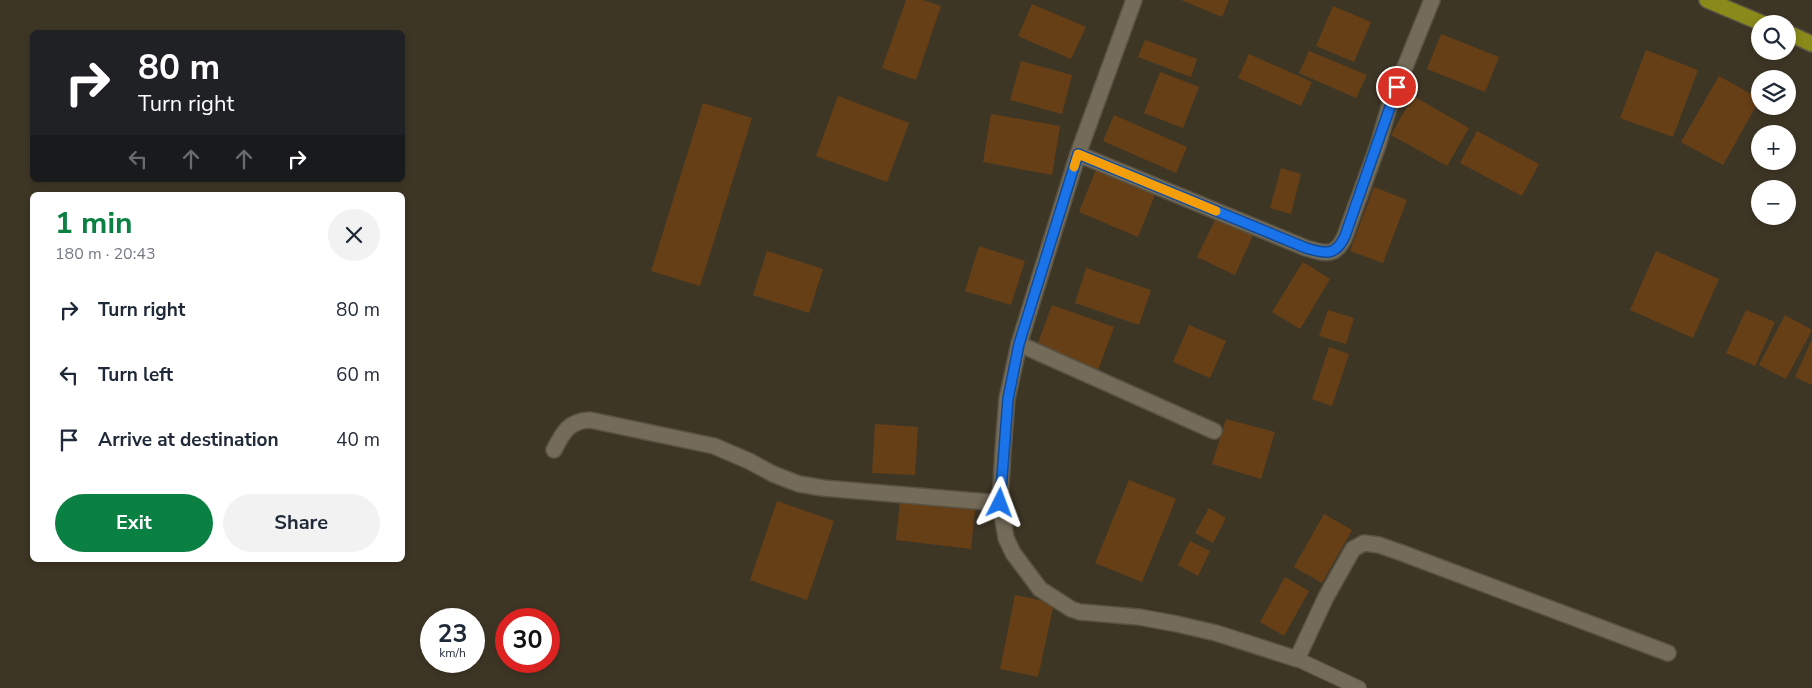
<!DOCTYPE html>
<meta charset="utf-8">
<style>
:root{--surface:#fff;--page:#f2f2f3;--text:#1f2937;--muted:#747a83;--accent:#0b8043}
body{margin:0;font-family:"Nunito Sans",sans-serif;background:var(--page);color:var(--text);height:100vh;display:flex;flex-direction:column;font-size:19px;white-space:nowrap}
*{box-sizing:border-box;margin:0}
p{font-size:16px;color:var(--muted)}
.icon{flex:none;width:28px;height:28px;fill:none;stroke:currentColor;stroke-width:2;stroke-linecap:round;stroke-linejoin:round}
.map{position:relative;flex:1;overflow:hidden}
.panel{position:absolute;left:30px;top:192px;width:375px;height:370px;display:flex;flex-direction:column;background:var(--surface);border-radius:8px;box-shadow:0 2px 8px #0003}
.panel>*{flex:none}
.hud{position:absolute;left:30px;top:30px;width:375px;height:152px;border-radius:8px;box-shadow:0 2px 8px #0003;background:#202124;color:#fff;overflow:hidden}
.buttons{position:absolute;left:1751px;top:15px;display:grid;gap:10px}
.buttons a{display:grid;place-items:center;width:45px;height:45px;border-radius:50%;background:var(--surface);box-shadow:0 2px 8px #0003;font-size:25px}
.speed{position:absolute;left:420px;top:608px;display:flex;gap:10px;font-size:25px;font-weight:700;text-align:center}
.speed>*{display:grid;place-content:center;width:65px;height:65px;border-radius:50%;background:var(--surface);box-shadow:0 2px 8px #0003;line-height:1}
.speed small{font-size:12px;font-weight:400}
.speed .limit{border:8px solid #d22;background:#fff;color:#111}
.pin{position:absolute;display:grid;place-items:center;width:42px;height:42px;color:#fff;margin:-21px;border:2px solid #fff;border-radius:50%;box-shadow:0 1px 5px #0007}
.me{position:absolute;width:55px;margin:-28px;rotate:3deg;stroke-linejoin:round;filter:drop-shadow(0 0 4px #0008)}
.turn{display:flex;align-items:center;gap:18px;height:105px;padding:0 25px;font-size:22px}
.turn .icon{width:65px;height:65px;stroke-width:2.5}
.turn b{display:block;font-size:35px;line-height:42px}
.lanes{display:flex;align-items:center;height:48px;padding:0 25px;background:#0003;justify-content:center;gap:25px;direction:ltr}
.lanes .off{opacity:.35}
.round{display:grid;place-items:center;flex:none;width:52px;height:52px;border-radius:26px;background:var(--page)}
.summary{display:flex;align-items:center;justify-content:space-between;height:85px;padding:0 25px}
h1{font-size:30px;font-weight:700;line-height:38px;color:var(--accent)}
.action{display:flex;gap:10px;margin-top:auto;padding:10px 25px}
.action a{flex:1;height:58px;border-radius:30px;background:var(--accent);color:#fff;font-size:20px;font-weight:700;line-height:58px;text-align:center}
.action a+a{background:var(--page);color:var(--text)}
ul{padding:0;list-style:none}
li{display:flex;align-items:center;gap:15px;height:65px;padding:0 25px}
li div{flex:1}
li b{display:block;font-size:19px}
li em{font-style:normal}
.map>svg:first-child{display:block}
.building{fill:#673f16}
.lines{fill:none;stroke-linecap:round;stroke-linejoin:round}
.service-casing{stroke:#595344;stroke-width:16}
.minor-casing{stroke:#595344;stroke-width:18}
.trunk-casing{stroke:#595344;stroke-width:18}
.service{stroke:#746b58;stroke-width:14}
.minor{stroke:#746b58;stroke-width:15}
.trunk{stroke:#8a8a1a;stroke-width:15}
.route-casing{stroke:#114b97;stroke-width:12}
.route{stroke:#1a73e8;stroke-width:9}
.slow{stroke:#f59e0b;stroke-width:9}
</style>
<div class="map">
<svg width="1812" height="688" viewBox="0 0 1812 688">
<rect width="100%" height="100%" fill="#3e3625"/>
<g class="building">
<polygon points="906,0 923,0 941,6 916,80 882,68"/>
<polygon points="1181,0 1229,0 1222,17"/>
<polygon points="1032,4 1086,27 1071,59 1018,36"/>
<polygon points="1333,6 1371,22 1354,62 1316,46"/>
<polygon points="1441,34 1499,57 1485,92 1427,69"/>
<polygon points="1145,40 1197,59 1191,77 1138,57"/>
<polygon points="1646,50 1698,70 1673,137 1620,118"/>
<polygon points="1309,51 1367,75 1356,98 1299,73"/>
<polygon points="1249,54 1312,82 1301,106 1238,78"/>
<polygon points="1021,61 1072,75 1062,114 1010,100"/>
<polygon points="1160,72 1199,87 1183,128 1144,113"/>
<polygon points="1719,76 1760,99 1723,165 1681,142"/>
<polygon points="838,96 909,123 887,182 816,156"/>
<polygon points="1413,96 1469,128 1447,166 1391,135"/>
<polygon points="703,103 752,118 700,286 651,271"/>
<polygon points="991,114 1060,126 1052,175 983,162"/>
<polygon points="1114,115 1187,147 1176,173 1103,141"/>
<polygon points="1477,131 1539,164 1522,196 1460,163"/>
<polygon points="1097,167 1156,192 1138,237 1079,212"/>
<polygon points="1281,168 1301,174 1291,214 1270,208"/>
<polygon points="1374,187 1407,200 1383,263 1350,251"/>
<polygon points="1217,216 1254,233 1235,275 1197,257"/>
<polygon points="979,246 1025,261 1011,305 965,291"/>
<polygon points="767,251 823,269 809,313 753,295"/>
<polygon points="1656,251 1719,279 1693,338 1630,310"/>
<polygon points="1303,262 1330,279 1300,329 1272,312"/>
<polygon points="1086,268 1151,290 1139,325 1075,303"/>
<polygon points="1052,305 1114,327 1098,370 1036,348"/>
<polygon points="1328,310 1354,318 1346,344 1319,336"/>
<polygon points="1746,310 1775,322 1755,366 1726,353"/>
<polygon points="1785,315 1812,330 1786,379 1759,365"/>
<polygon points="1189,325 1226,341 1210,378 1173,362"/>
<polygon points="1812,339 1812,385 1795,377"/>
<polygon points="1329,347 1349,354 1332,406 1312,399"/>
<polygon points="1226,419 1275,432 1261,479 1212,464"/>
<polygon points="875,424 918,427 915,475 872,473"/>
<polygon points="1129,480 1176,499 1142,582 1095,563"/>
<polygon points="777,501 834,521 807,600 750,580"/>
<polygon points="900,501 975,510 971,549 896,540"/>
<polygon points="1209,508 1226,518 1213,543 1195,533"/>
<polygon points="1324,514 1352,530 1322,583 1294,567"/>
<polygon points="1190,541 1210,551 1198,576 1178,565"/>
<polygon points="1285,577 1309,591 1284,636 1260,622"/>
<polygon points="1015,595 1054,603 1038,677 1000,669"/>
</g>
<g class="lines">
<defs>
<polyline id="service" points="1297,659 1359,688"/>
<g id="minor">
<polyline points="1134,0 1078,154 1019,344 1007,399 1003,450 1000,503 1006,538 1013,553 1040,589 1071,609 1080,612 1139,617 1177,624 1216,633 1297,659 1326,597 1353,549 1364,543 1379,545 1402,553 1668,653"/>
<path d="M 1078,154 L 1306,248 C 1326,254 1336,257 1345,236 L 1378,145 L 1390,104 L 1432,0"/>
<polyline points="1019,344 1214,431"/>
<path d="M 554,450 C 563,432 569,421 590,420 L 714,446 L 749,461 L 773,474 L 799,484 L 823,488 L 1000,503"/>
</g>
<g id="trunk">
<polyline points="1707,0 1764,24"/>
<polyline points="1788,33 1812,44"/>
</g>
</defs>
<use href="#service" class="service-casing"/>
<use href="#minor" class="minor-casing"/>
<use href="#trunk" class="trunk-casing"/>
<use href="#service" class="service"/>
<use href="#minor" class="minor"/>
<use href="#trunk" class="trunk"/>
</g>
<g class="lines">
<defs>
<path id="route" d="M 1000,503 L 1008,399 L 1019,344 L 1078,154 L 1306,248 C 1326,254 1336,256 1345,236 L 1397,87"/>
</defs>
<use href="#route" class="route-casing"/>
<use href="#route" class="route"/>
<polyline class="slow" points="1074,167 1078,154 1216,211"/>
</g>
</svg>
<div class="buttons">
<a><svg class="icon" aria-label="search" viewBox="0 0 24 24"><circle cx="10" cy="10" r="6"/><path d="M15 15l6 6"/></svg></a>
<a><svg class="icon" aria-label="layers" viewBox="0 0 24 24"><path d="M12 4l9 5-9 5-9-5zM3 14l9 5 9-5"/></svg></a>
<a>+</a>
<a>−</a>
</div>
<div class="speed"><div>23<small>km/h</small></div><div class="limit">30</div></div>
<div class="pin" style="left:1397px;top:87px;background:#d93025"><svg class="icon" aria-label="arrive" viewBox="0 0 24 24"><path d="M6 21V4h12l-3 4 3 4H6"/></svg></div>
<svg class="me" style="left:1000px;top:503px" viewBox="-20 -20 40 40"><path d="M0-17L14 15 0 8-14 15z" fill="#1a73e8" stroke="#fff" stroke-width="4"/></svg>
<div class="hud">
<div class="turn"><svg class="icon" aria-label="right" viewBox="0 0 24 24"><path d="M7 20v-9h11M14 6l5 5-5 5"/></svg><div><b>80 m</b>Turn right</div></div>
<div class="lanes"><svg class="icon off" aria-label="left" viewBox="0 0 24 24"><path d="M17 20v-9H6M10 6l-5 5 5 5"/></svg><svg class="icon off" aria-label="ahead" viewBox="0 0 24 24"><path d="M12 20V5M6 11l6-6 6 6"/></svg><svg class="icon off" aria-label="ahead" viewBox="0 0 24 24"><path d="M12 20V5M6 11l6-6 6 6"/></svg><svg class="icon" aria-label="right" viewBox="0 0 24 24"><path d="M7 20v-9h11M14 6l5 5-5 5"/></svg></div>
</div>
<section class="panel">
<div class="summary"><div><h1>1 min</h1><p>180 m · 20:43</p></div><a class="round"><svg class="icon" aria-label="close" viewBox="0 0 24 24"><path d="M6 6l12 12M18 6L6 18"/></svg></a></div>
<ul>
<li><svg class="icon" aria-label="right" viewBox="0 0 24 24"><path d="M7 20v-9h11M14 6l5 5-5 5"/></svg><div><b>Turn right</b></div><em>80 m</em></li>
<li><svg class="icon" aria-label="left" viewBox="0 0 24 24"><path d="M17 20v-9H6M10 6l-5 5 5 5"/></svg><div><b>Turn left</b></div><em>60 m</em></li>
<li><svg class="icon" aria-label="arrive" viewBox="0 0 24 24"><path d="M6 21V4h12l-3 4 3 4H6"/></svg><div><b>Arrive at destination</b></div><em>40 m</em></li>
</ul>
<div class="action"><a>Exit</a><a>Share</a></div>
</section>
</div>
